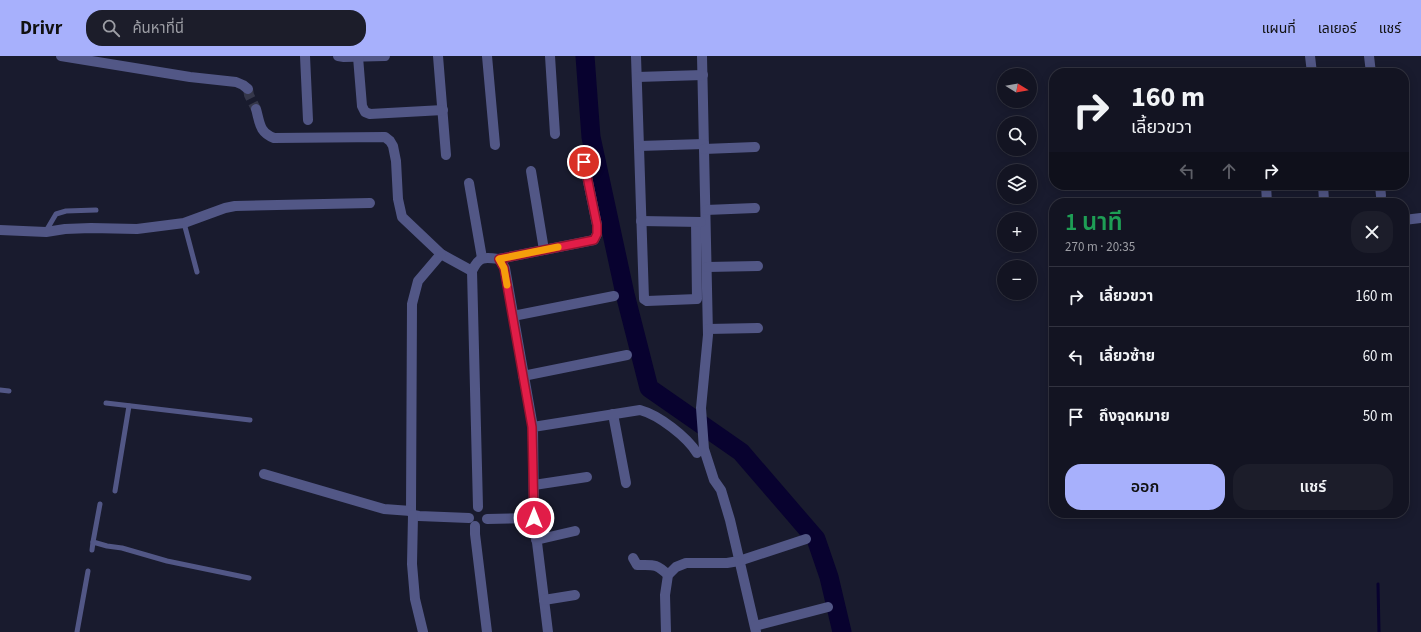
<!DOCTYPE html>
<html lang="th">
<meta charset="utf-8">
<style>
:root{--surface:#131422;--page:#1c1d2a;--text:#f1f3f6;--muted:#9d9ea5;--line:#323340;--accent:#a7b0fc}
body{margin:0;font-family:"Source Sans 3","Noto Sans Thai",sans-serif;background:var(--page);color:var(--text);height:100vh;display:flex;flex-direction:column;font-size:15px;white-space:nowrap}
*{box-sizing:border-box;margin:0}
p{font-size:13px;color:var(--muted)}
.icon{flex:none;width:22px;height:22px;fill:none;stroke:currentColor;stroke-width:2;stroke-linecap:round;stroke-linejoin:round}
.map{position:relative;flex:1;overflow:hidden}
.drawer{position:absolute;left:1049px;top:142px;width:360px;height:320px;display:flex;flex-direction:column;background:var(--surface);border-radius:16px;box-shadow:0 2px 10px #0003,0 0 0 1px var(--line)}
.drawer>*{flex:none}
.guide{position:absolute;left:1049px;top:12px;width:360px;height:122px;border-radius:16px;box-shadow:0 2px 10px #0003,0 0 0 1px var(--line);background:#131422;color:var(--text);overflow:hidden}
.needle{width:26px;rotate:101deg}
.fabs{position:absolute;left:997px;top:12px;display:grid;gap:8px}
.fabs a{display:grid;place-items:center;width:40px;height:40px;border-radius:50%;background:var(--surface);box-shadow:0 2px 10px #0003,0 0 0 1px var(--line);font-size:20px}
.pin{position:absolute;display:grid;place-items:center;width:34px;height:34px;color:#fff;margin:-17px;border:2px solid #fff;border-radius:50%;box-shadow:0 1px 4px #0007}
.me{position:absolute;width:44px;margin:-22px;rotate:0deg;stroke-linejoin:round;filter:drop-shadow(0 0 3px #0008)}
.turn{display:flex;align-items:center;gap:14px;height:84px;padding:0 16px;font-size:18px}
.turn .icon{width:52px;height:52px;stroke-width:2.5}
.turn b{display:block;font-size:28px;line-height:34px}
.lanes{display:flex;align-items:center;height:38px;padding:0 16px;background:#0003;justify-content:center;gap:20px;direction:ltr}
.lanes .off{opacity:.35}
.round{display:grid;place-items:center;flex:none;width:42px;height:42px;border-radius:16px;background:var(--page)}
.summary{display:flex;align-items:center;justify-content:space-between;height:68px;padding:0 16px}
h1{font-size:24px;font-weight:600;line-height:30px;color:#1e9e55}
.button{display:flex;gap:8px;margin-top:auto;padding:8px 16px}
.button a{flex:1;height:46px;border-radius:16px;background:var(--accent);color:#111;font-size:16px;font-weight:600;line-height:46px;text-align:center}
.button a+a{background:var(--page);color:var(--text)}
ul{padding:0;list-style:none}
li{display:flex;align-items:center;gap:12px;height:60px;padding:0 16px;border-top:1px solid var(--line)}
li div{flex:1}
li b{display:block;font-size:15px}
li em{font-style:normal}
header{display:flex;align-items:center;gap:24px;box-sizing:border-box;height:56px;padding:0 20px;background:var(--accent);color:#111}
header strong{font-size:19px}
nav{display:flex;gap:22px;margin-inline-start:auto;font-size:14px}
.search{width:280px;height:36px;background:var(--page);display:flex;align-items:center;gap:10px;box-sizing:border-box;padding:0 14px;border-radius:16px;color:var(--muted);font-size:15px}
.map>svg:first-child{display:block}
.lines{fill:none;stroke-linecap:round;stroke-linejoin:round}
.stream{stroke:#08022f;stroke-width:3}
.river{stroke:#08022f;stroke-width:19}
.minor-tunnel{stroke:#35374a;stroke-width:10;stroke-dasharray:10 5;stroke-linecap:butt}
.service{stroke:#525786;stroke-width:5}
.minor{stroke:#525786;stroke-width:10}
.route-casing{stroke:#92132f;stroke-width:10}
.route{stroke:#e11d48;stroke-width:7}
.slow{stroke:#f59e0b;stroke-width:7}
</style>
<header>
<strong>Drivr</strong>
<div class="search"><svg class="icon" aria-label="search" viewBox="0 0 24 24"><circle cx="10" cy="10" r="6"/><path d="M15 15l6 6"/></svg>ค้นหาที่นี่</div>
<nav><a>แผนที่</a><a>เลเยอร์</a><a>แชร์</a></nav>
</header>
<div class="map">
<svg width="1421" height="576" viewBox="0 0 1421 576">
<rect width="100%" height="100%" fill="#191b2e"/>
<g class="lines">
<polyline class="stream" points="1378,528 1379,576"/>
<polyline class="river" points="585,0 591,81 625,238 649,332 741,396 816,483 829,521 842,576"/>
<polyline class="minor-tunnel" points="248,33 249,39 256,53"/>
<g class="service">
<polyline points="184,167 197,216"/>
<polyline points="46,175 56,158 66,155 96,154"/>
<polyline points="0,334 9,335"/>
<polyline points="106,347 250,364"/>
<polyline points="115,435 129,350"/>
<polyline points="93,486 100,448"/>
<polyline points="92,494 93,486 107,490 122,492 167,505 249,522"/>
<polyline points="77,576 88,515"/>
</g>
<g class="minor">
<polyline points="61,0 190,21 236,26 243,29 248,33"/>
<polyline points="305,0 308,64"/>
<polyline points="338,0 344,1 385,0"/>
<polyline points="438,0 446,99"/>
<polyline points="487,0 495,89"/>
<polyline points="550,0 555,78"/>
<polyline points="636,0 644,243 647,245 697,243 696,166"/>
<polyline points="702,0 708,279 701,352 704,393 714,424 721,434 730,464 756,576"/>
<polyline points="1310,0 1312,17"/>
<polyline points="1369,0 1371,17"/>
<polyline points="358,1 362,50 365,56 370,58 443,54"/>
<polyline points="637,21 703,19"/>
<path d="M 256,53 C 260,67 259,76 274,82 L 385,81 L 390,85 L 393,90 L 396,105 L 398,143 L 402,161 L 441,198 L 472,215"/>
<polyline points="639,90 704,88"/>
<polyline points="704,93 755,91"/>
<polyline points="531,115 544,194"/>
<polyline points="469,127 482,202"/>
<polyline points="1266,129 1267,147"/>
<polyline points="1323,129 1324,145"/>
<polyline points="1380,129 1381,140"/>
<polyline points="706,154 755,152"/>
<polyline points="1404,164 1421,162"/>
<polyline points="641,165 701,166"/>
<polyline points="0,174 46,176 65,173 91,172 137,173 184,167 225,152 235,150 370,147"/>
<polyline points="441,198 418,225 412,248 411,455 413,459 419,460 469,462"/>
<polyline points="499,203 594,184 597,178 597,169 584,106"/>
<polyline points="707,211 758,210"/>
<polyline points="513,260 614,240"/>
<polyline points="708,273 758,272"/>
<polyline points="523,320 627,299"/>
<polyline points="613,358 626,427"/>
<polyline points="264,418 384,453 411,455"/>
<polyline points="534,429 587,421"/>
<path d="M 478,451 L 472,215 C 479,200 484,201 499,203 L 505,212 L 533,371"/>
<polyline points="413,459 412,508 415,543 423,576"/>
<polyline points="534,462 548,576"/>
<path d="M 487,463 L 534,462 L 533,371 L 640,354 C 659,359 687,381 697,397"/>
<polyline points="475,470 475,478 487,576"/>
<polyline points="536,484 575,475"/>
<path d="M 633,502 L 637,509 C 653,509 656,507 668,519"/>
<polyline points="544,544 575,539"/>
<polyline points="755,570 828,551"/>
<polyline points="666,576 665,539 668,519 676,511 686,507 727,507 739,505 806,483"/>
</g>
</g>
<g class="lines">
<defs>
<polyline id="route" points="534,462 532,371 504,212 499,203 594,184 597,178 597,169 584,106"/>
</defs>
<use href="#route" class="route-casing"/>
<use href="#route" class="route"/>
<polyline class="slow" points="507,229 504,212 499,203 558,191"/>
</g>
</svg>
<div class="fabs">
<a><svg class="needle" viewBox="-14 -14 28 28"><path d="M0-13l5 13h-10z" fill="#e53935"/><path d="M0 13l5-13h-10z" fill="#9d9ea5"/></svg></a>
<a><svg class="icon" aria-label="search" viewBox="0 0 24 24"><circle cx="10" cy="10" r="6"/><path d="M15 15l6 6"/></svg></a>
<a><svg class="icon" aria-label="layers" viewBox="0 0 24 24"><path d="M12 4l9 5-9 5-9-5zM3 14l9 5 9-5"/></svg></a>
<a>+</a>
<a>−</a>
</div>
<div class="pin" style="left:584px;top:106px;background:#d93025"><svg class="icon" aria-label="arrive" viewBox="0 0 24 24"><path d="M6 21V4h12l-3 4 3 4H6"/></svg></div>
<svg class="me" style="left:534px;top:462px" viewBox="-20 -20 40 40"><circle r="17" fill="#e11d48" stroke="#fff" stroke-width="3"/><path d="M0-11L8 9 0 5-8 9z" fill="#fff"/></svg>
<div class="guide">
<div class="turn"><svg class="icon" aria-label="right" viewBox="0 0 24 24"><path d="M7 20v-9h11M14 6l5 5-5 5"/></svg><div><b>160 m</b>เลี้ยวขวา</div></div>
<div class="lanes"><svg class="icon off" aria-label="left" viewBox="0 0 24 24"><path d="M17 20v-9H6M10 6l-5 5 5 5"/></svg><svg class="icon off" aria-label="ahead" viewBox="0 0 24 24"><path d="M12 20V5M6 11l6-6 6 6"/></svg><svg class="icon" aria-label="right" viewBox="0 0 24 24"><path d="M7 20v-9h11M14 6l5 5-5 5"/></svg></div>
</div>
<section class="drawer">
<div class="summary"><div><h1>1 นาที</h1><p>270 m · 20:35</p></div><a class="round"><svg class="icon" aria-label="close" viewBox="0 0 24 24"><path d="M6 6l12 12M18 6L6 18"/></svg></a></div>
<ul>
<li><svg class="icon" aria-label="right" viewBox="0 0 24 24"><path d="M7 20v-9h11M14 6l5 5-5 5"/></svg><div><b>เลี้ยวขวา</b></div><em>160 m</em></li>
<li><svg class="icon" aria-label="left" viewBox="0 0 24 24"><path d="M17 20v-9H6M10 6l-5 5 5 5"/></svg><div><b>เลี้ยวซ้าย</b></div><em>60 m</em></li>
<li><svg class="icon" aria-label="arrive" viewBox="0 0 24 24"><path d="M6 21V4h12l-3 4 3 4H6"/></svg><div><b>ถึงจุดหมาย</b></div><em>50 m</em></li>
</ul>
<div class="button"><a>ออก</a><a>แชร์</a></div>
</section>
</div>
